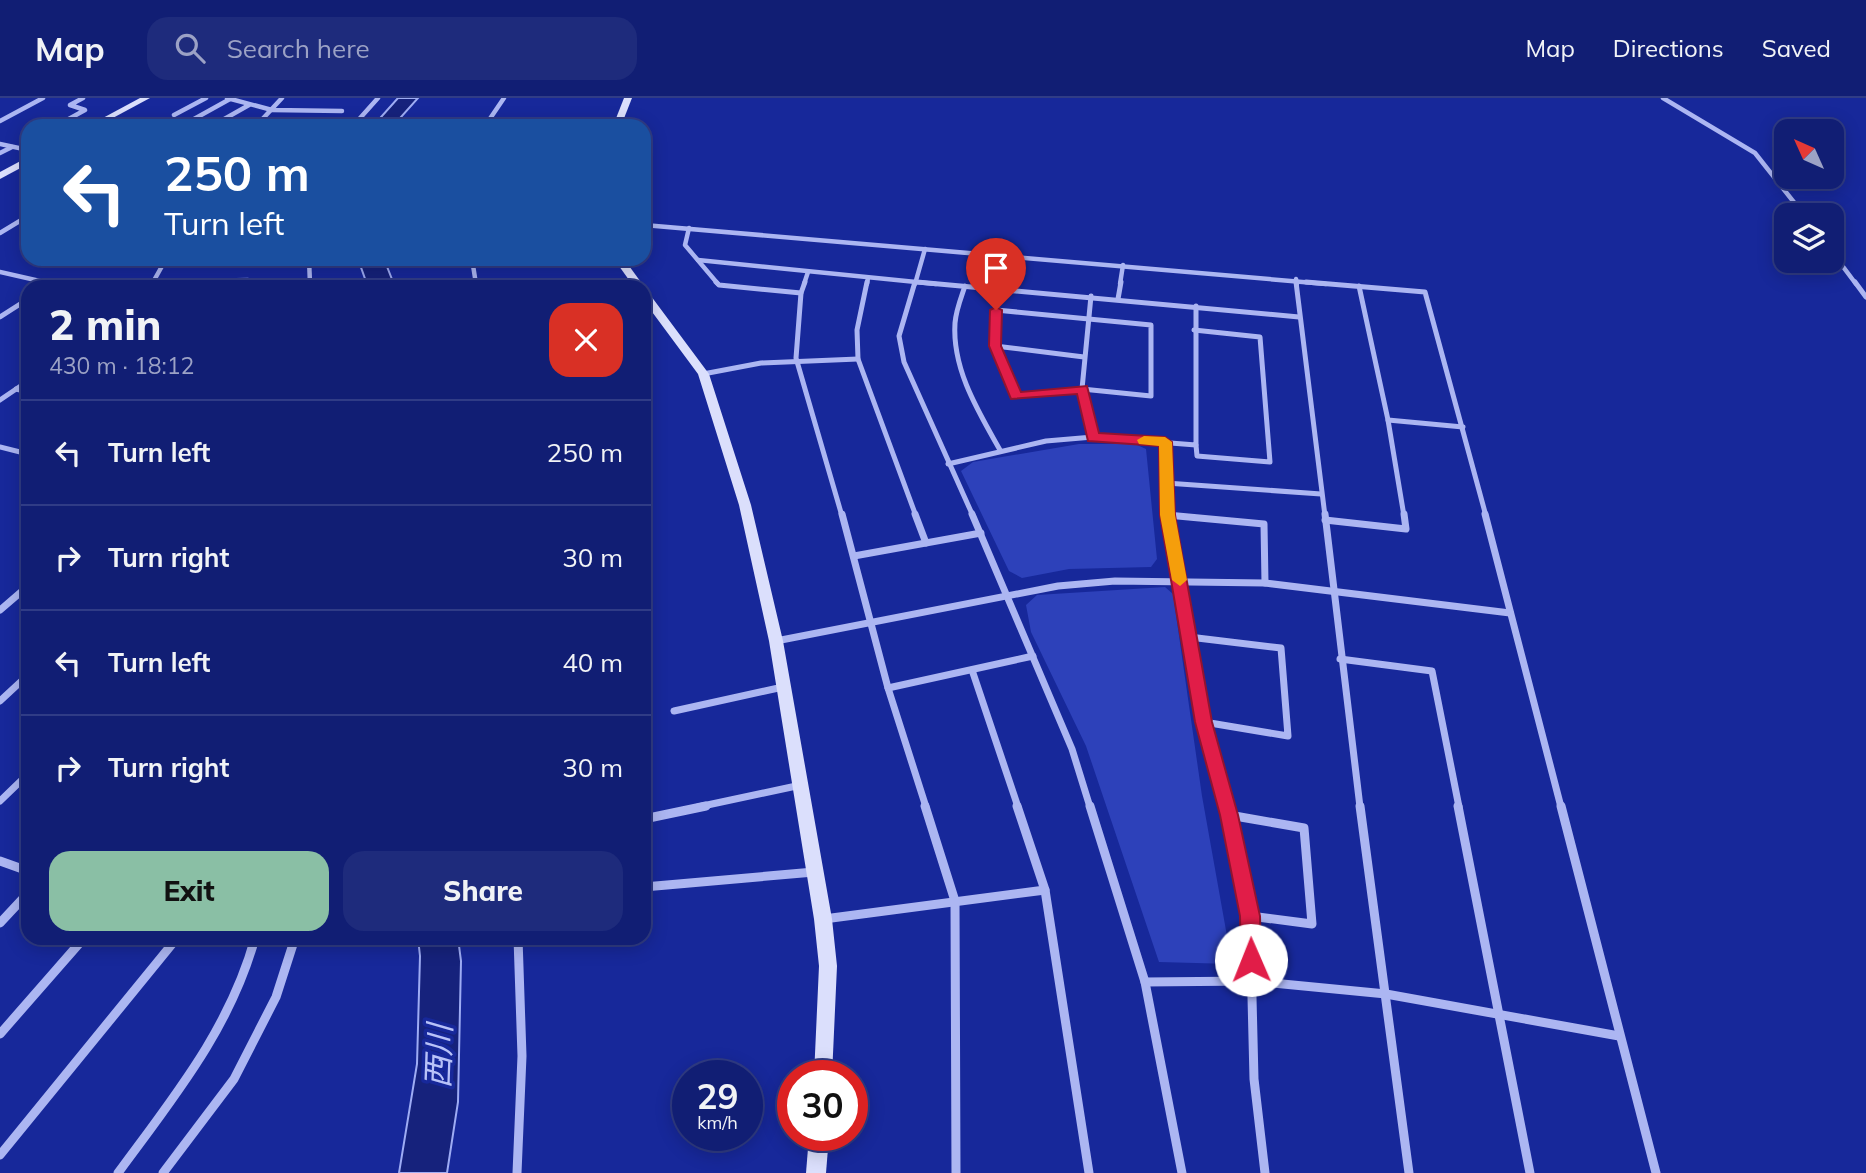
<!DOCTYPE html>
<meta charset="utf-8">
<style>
:root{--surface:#111e74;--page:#1e2b7c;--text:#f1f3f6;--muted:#9ca2c5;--line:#303c86;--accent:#8abfa5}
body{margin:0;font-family:Mulish,"Noto Sans JP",sans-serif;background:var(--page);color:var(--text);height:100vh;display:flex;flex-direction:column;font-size:26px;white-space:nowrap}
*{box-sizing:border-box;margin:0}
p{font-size:23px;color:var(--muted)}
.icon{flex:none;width:38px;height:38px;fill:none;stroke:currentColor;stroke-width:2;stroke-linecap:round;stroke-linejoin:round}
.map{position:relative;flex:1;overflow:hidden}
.drawer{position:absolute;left:21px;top:182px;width:630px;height:665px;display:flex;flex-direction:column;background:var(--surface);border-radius:21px;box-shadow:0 4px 18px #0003,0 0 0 2px var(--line)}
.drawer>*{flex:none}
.hud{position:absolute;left:21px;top:21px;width:630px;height:147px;border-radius:21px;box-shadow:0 4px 18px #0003,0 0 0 2px var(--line);background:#1a4fa0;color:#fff;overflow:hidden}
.needle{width:46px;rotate:315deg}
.tools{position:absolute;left:1774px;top:21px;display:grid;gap:14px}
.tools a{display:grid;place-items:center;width:70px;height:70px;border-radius:14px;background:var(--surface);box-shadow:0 4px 18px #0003,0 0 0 2px var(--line);font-size:35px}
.speed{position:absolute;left:672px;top:962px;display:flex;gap:14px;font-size:35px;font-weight:700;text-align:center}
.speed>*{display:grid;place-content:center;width:91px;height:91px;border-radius:50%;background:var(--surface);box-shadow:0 4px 18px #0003,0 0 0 2px var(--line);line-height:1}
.speed small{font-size:18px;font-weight:400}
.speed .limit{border:10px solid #d22;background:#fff;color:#111}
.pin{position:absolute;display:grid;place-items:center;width:60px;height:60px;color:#fff;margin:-72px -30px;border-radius:50% 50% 50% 0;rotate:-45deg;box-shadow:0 0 7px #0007}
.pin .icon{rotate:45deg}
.me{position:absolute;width:77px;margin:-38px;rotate:359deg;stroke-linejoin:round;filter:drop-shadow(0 0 5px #0008)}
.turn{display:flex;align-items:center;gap:24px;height:147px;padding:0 28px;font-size:32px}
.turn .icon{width:91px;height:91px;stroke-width:2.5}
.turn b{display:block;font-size:49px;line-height:60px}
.round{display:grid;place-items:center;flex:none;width:74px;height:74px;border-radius:21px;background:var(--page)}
.headline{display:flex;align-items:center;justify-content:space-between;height:119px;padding:0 28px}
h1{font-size:42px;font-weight:800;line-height:52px}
.cta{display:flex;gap:14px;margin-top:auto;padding:14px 28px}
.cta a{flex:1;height:80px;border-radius:21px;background:var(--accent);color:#111;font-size:28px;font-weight:800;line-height:80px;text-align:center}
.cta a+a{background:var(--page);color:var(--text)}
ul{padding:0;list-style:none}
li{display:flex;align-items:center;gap:21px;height:105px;padding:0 28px;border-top:2px solid var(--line)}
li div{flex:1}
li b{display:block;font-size:26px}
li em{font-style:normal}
header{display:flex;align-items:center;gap:42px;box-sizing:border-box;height:98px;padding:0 35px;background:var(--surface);border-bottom:2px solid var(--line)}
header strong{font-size:33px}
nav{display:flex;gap:38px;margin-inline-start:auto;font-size:24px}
.search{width:490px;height:63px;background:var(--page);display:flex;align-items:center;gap:18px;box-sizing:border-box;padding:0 24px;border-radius:21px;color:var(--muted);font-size:26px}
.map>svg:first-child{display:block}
.green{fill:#2d41ba}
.water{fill:#16227c;stroke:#9eacf4;stroke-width:2}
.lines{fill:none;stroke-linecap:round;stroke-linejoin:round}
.street-far3{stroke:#acb6f2;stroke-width:4.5}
.street-far2{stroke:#acb6f2;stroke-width:5}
.street-far1{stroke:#acb6f2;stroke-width:7}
.street{stroke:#acb6f2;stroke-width:9}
.secondary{fill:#dbdffc;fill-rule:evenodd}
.route{fill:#e11d48;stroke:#92132f;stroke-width:2}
.slow{fill:#f59e0b}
.labels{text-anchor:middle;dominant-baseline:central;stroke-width:7;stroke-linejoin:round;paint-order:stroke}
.near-water-label{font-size:32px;font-style:italic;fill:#b8c2f8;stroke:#17289a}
</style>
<header>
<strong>Map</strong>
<div class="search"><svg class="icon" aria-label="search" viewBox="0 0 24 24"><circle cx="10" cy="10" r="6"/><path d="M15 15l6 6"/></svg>Search here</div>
<nav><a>Map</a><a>Directions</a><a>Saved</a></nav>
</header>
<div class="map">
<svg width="1866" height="1075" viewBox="0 0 1866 1075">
<rect width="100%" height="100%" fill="#17289a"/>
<g class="green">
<polygon points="1079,346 1135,346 1146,351 1157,461 1151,469 1069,471 1022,480 1009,473 961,373 973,364"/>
<polygon points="1165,489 1173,496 1202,698 1232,866 1159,864 1086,648 1031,534 1026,507 1037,497"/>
</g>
<g class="water">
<polygon points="398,0 418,0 393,28 373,28"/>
<polygon points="358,161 384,161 395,189 368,189"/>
<polygon points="418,840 458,840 461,863 458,1004 447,1075 399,1075 417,966 420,858"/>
</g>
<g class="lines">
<g class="street-far3">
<polyline points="227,0 272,12 342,13"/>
<polyline points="1663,0 1755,55 1804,117"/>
<polyline points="174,17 206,0"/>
<polyline points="194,21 230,1"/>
<polyline points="0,23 43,0"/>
<polyline points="219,24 249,7"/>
<polyline points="56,28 85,12 70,7 83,0"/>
<polyline points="256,28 282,0"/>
<polyline points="353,28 378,0"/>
<polyline points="485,28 504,0"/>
<polyline points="0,46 28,52"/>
<polyline points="0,55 12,49"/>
<polyline points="644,127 1326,186"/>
<polyline points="689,130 685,147 718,186"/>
<polyline points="0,135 28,118"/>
<polyline points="1832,154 1856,186"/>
<polyline points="309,161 310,186"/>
<polyline points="472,161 476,186"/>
<polyline points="698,162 936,186"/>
<polyline points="0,174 53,186"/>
<polyline points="1296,181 1297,186"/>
<polyline points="153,184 248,182"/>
<polyline points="152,186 166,161"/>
<polyline points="804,186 808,174"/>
<polyline points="867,186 868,180"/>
<polyline points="915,186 925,151"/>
<polyline points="1120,186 1123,167"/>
</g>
<g class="street-far2">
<polyline points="45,184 69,189"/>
<polyline points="153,184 163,184"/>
<polyline points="310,184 310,189"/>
<polyline points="476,184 477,189"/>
<polyline points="716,184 719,187 801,195"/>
<polyline points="805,184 801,195 796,260 842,418"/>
<polyline points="867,184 857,232 858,261 916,418"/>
<polyline points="915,184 899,238 904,264 973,418"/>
<polyline points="917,184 1299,219"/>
<polyline points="1296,184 1325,418"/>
<polyline points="1306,184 1425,194 1486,418"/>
<polyline points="1855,184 1866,199"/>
<path d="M 965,188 C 961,200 956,212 955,225 C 952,271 978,313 1000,352"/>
<polyline points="1359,188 1388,322 1404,418"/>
<polyline points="150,189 153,184"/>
<polyline points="1091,198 1082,291 1093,339"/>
<polyline points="1118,201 1121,184"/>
<polygon points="996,212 1151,227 1151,298 1082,291 1016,298 995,248"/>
<polyline points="0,219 28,201"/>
<polyline points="1194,232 1260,239 1270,364 1197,358 1196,347"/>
<polyline points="995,248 1084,259"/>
<polyline points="703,276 761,265 858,261"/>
<polyline points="16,291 28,294"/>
<polyline points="0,302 28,283"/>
<polyline points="1388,322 1463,329"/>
<polyline points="1165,344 1167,418"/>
<polyline points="0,349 28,356"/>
<polyline points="948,366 1046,343 1093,339 1196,347 1196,208"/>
<polyline points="1166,385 1321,396"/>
<polyline points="1167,417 1174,418"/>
</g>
<g class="street-far1">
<polyline points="842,416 888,590 926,709"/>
<polyline points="915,416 926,445"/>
<polyline points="972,416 1072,651 1090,709"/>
<polyline points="1167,416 1204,624 1227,709"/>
<polyline points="1325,416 1360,709"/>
<polyline points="1485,416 1561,709"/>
<polyline points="1167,417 1264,426 1265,485"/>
<polyline points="1325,422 1406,431 1404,416"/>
<polyline points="854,458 981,435"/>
<polyline points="0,512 28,488"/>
<polyline points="1189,539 1281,550 1288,638 1204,624"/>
<polyline points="776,543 1058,488 1115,483 1265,485 1510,515"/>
<polyline points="1340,561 1432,573 1459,709"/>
<polyline points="972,572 1018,709"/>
<polyline points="888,590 1033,558"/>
<polyline points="0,603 28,577"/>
<polyline points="674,613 783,589"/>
<polyline points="0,703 28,676"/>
<polyline points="698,709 801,687"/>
</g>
<g class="street">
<polyline points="925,708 955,803 956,1075"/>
<polyline points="1017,708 1045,792 1089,1075"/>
<polyline points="1090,708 1145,884 1182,1075"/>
<polyline points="1226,708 1250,818 1254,981 1265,1075"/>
<polyline points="1360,708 1409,1075"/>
<polyline points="1458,708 1530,1075"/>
<polyline points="1561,708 1656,1075"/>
<polyline points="1229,717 1304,730 1312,826 1250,818"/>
<polyline points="644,721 706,708"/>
<polyline points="0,763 28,773"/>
<polyline points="644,789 814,774"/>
<polyline points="824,821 1045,792"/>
<polyline points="0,825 28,795"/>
<polyline points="1145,884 1252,883 1386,896 1619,938"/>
<polyline points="0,936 84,840"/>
<polyline points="0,1057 177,840"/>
<path d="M 118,1075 C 173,1000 230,931 255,840"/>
<polyline points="163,1075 234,981 276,899 295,840"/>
<polyline points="517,1075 522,958 518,840"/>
</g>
<g class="secondary">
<polygon points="140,0 150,0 98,28 88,28"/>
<polygon points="624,0 632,0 621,28 613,28"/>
<polygon points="28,59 28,66 0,81 0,74"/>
<polygon points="614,161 624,161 643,187 644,189 634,189"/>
<polygon points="644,193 648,194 709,276 751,407 783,543 832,821 837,868 832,978 814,978 819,868 814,821 769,543 739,407 698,276 644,203"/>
<polygon points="809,1038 829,1038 826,1075 806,1075"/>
</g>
</g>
<polygon class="route" points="996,209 1002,212 1001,248 1021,294 1087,288 1099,335 1165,339 1172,344 1175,417 1212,624 1238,717 1260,818 1261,862 1258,868 1251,871 1244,868 1241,862 1240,818 1220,717 1195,624 1160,417 1159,348 1088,343 1077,296 1011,301 989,248 990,212"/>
<polygon class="slow" points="1144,338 1165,339 1172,344 1175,417 1187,482 1180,488 1172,482 1160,417 1159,348 1139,346 1137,342"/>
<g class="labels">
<g class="near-water-label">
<text transform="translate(438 958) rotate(-88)">西川</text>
</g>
</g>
</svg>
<div class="tools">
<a><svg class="needle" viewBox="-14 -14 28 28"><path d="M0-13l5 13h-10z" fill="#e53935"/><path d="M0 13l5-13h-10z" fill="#9ca2c5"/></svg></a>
<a><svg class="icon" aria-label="layers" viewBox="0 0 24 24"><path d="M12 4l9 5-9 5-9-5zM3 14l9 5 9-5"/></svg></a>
</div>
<div class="speed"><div>29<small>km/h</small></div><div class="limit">30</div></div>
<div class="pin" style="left:996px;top:212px;background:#d93025"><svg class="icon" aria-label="arrive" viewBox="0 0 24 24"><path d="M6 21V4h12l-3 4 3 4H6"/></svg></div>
<svg class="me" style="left:1251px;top:862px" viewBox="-20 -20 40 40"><circle r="19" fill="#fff"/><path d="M0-13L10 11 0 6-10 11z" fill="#e11d48"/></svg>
<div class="hud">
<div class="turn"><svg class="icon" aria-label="left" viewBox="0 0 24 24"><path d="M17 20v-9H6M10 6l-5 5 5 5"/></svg><div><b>250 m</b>Turn left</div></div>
</div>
<section class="drawer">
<div class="headline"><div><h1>2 min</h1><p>430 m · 18:12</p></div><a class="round" style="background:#d93025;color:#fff"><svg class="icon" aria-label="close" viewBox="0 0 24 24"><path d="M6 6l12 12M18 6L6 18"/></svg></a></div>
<ul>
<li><svg class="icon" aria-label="left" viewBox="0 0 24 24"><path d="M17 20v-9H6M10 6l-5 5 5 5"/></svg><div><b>Turn left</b></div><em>250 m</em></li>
<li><svg class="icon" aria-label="right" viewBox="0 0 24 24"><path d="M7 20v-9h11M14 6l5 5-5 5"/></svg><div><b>Turn right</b></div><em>30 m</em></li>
<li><svg class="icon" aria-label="left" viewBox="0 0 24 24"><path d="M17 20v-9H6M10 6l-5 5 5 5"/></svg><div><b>Turn left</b></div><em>40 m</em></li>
<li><svg class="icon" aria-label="right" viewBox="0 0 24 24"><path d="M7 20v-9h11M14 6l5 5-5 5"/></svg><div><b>Turn right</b></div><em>30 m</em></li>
</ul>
<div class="cta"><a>Exit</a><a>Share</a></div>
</section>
</div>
